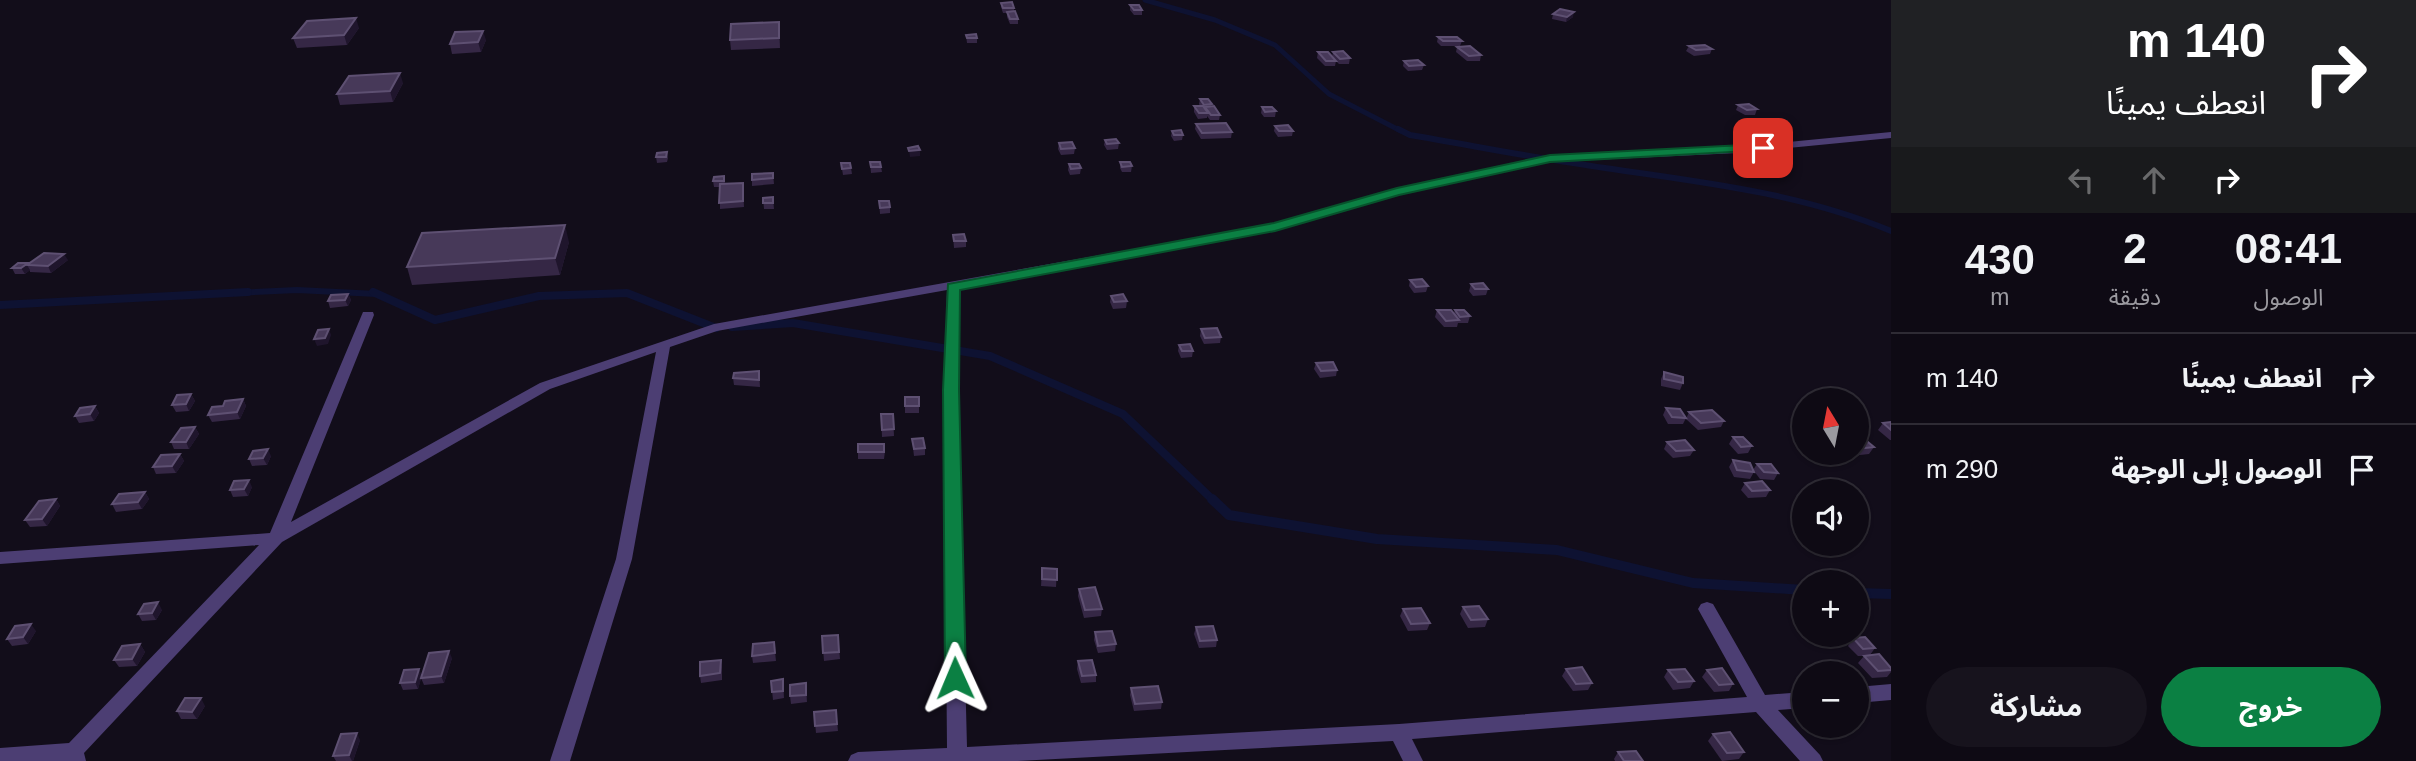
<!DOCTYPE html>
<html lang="ar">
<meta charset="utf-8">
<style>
:root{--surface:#0e0a14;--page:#17131d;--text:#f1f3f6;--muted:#9b9aa0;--line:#2e2b34;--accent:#0b8043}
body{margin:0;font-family:Arial,"Noto Sans Arabic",sans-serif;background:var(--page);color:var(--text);direction:rtl;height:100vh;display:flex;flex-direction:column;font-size:26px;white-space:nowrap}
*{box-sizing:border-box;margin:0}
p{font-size:23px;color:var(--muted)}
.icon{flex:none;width:38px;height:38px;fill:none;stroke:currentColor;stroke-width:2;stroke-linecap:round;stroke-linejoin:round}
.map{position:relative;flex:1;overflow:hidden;direction:ltr}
.details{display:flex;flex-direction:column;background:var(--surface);width:525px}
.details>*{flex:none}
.guide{background:#202124;color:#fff;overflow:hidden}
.needle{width:46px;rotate:350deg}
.buttons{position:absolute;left:1792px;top:388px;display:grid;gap:14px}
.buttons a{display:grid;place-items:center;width:77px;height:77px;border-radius:50%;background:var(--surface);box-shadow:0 2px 5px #0004,0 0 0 2px var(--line);font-size:35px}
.pin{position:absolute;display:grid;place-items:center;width:60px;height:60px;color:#fff;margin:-30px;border-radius:14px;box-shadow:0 4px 10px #0006}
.me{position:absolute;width:77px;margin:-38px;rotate:359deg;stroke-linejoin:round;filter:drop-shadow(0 0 5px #0008)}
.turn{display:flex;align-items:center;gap:24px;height:147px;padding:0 35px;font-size:32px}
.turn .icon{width:91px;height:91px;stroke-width:2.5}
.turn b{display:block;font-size:49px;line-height:60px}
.lanes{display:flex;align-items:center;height:66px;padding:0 35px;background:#0003;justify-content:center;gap:35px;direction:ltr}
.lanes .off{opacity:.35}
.eta{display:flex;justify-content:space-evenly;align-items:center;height:119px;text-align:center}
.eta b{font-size:42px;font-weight:700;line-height:49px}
.action{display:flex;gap:14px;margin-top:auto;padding:14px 35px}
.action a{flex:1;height:80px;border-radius:42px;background:var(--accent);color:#fff;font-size:28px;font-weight:700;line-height:80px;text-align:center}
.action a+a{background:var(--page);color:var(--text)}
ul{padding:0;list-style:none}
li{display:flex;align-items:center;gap:21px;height:91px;padding:0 35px;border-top:2px solid var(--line)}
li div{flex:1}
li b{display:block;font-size:26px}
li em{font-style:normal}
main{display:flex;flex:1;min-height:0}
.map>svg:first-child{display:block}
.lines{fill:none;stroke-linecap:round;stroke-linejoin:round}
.stream-far3{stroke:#0e1232;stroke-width:5}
.stream-far2{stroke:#0e1232;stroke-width:6}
.stream-far1{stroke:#0e1232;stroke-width:8}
.stream{stroke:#0e1232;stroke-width:10}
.minor{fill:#4c3e73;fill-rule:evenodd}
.wall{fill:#352745}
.shaded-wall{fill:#1f152c}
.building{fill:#473959;stroke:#5e5072;stroke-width:2}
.route{fill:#0b8043;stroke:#07532c;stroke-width:2}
</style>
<main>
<section class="details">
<div class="guide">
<div class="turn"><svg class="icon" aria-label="right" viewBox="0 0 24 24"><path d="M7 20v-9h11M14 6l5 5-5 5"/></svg><div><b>140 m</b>انعطف يمينًا</div></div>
<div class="lanes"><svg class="icon off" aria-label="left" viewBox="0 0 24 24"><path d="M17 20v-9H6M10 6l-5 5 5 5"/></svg><svg class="icon off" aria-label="ahead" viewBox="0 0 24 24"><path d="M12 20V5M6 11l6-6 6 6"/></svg><svg class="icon" aria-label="right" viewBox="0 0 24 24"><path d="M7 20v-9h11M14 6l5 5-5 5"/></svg></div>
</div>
<div class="eta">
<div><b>08:41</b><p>الوصول</p></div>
<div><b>2</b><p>دقيقة</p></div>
<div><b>430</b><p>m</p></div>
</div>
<ul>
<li><svg class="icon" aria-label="right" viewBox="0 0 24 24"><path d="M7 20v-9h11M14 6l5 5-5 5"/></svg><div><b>انعطف يمينًا</b></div><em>140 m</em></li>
<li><svg class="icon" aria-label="arrive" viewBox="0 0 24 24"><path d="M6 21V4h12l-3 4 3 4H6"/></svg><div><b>الوصول إلى الوجهة</b></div><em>290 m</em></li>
</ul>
<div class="action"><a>خروج</a><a>مشاركة</a></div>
</section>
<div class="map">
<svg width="1891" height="761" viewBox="0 0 1891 761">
<rect width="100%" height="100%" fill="#120d1a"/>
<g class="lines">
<polyline class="stream-far3" points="1145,0 1215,20 1275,45 1329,94 1401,131"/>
<g class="stream-far2">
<path d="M 1398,129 L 1410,135 C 1475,146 1540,159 1605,168 C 1702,182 1800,193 1891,231"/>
<polyline points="213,294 297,290 377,294"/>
<polyline points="590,294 630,294"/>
</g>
<g class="stream-far1">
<polyline points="373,292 435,320 539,296 627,293 716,328"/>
<polyline points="0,305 248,292"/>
<polyline points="732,327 793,323 990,356 1123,414 1214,501"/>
</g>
<g class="stream">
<polyline points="1212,499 1229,515 1377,539 1557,550 1693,583 1804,590"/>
<polyline points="1857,593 1891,594"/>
</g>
<g class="minor">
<polygon points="1891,132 1891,138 1738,153 1550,162 1399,195 1275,230 959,288 958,390 967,747 1399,724 1747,697 1698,609 1701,604 1707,602 1713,604 1765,695 1804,692 1804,708 1778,710 1820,755 1823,761 1800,761 1756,712 1412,739 1423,761 1403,761 1393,741 1018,761 848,761 851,755 858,752 947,748 944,390 947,290 717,331 670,347 632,559 570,761 550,761 616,559 656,352 550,389 282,542 84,753 86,761 0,761 0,748 69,743 259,545 0,564 0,552 270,533 363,312 373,312 374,315 291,522 540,383 714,324 1274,224 1397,189 1550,156 1738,147"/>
<polygon points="1891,684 1891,700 1857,703 1857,687"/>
</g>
</g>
<g class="wall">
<polygon points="1001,3 1014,8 1014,12 1018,19 1018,24 1010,24 1007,17 1007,13 1003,13 1001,7"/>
<polygon points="1130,5 1142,10 1142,15 1134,15 1130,10"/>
<polygon points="1553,14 1573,17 1566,22 1552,19"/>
<polygon points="779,22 780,48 731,50 730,40"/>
<polygon points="359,28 347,45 297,48 293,38"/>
<polygon points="966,35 977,38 977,43 967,43"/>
<polygon points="1438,37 1462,41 1460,46 1441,46 1437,42"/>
<polygon points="486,40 481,52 452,54 450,44"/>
<polygon points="1689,46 1712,49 1710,54 1694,56 1686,51"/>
<polygon points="1457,47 1481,55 1480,61 1467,61 1456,52"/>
<polygon points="1318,52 1332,57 1333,52 1350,58 1349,64 1339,64 1336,61 1335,66 1325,66 1317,58"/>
<polygon points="1404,61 1424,65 1422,70 1408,71 1403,66"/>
<polygon points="403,83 393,102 340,105 337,94"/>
<polygon points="1200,99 1212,104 1211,106 1220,115 1219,120 1210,120 1207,116 1207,118 1198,119 1194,112 1194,106 1200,106 1199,104"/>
<polygon points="1738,105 1757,109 1755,115 1745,115 1736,110"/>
<polygon points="1262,107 1276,111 1275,117 1264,117 1261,113"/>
<polygon points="1196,124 1232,132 1231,138 1201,139 1195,129"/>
<polygon points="1275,126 1293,131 1292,136 1278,137 1274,131"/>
<polygon points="1172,131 1183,135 1182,140 1174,141 1171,136"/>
<polygon points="1105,140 1119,143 1118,149 1107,150 1104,145"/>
<polygon points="1059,143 1075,148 1074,154 1061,155 1058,149"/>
<polygon points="667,152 668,158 667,162 657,163 656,157"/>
<polygon points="870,162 881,167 882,172 871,173"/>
<polygon points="1120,162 1132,166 1131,172 1122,172 1120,168"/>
<polygon points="841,163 851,168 852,174 843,175"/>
<polygon points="1069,164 1081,168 1080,174 1070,175 1068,170"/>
<polygon points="773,173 774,184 752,186 752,174"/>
<polygon points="724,176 725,184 743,183 744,207 720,209 720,187 714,187 713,181"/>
<polygon points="773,197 774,209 764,209 763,198"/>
<polygon points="879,201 890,207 890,213 880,214"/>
<polygon points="953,235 966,241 966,247 954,248"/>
<polygon points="569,242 560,275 412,285 407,267"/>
<polygon points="68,260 51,273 30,272 30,270 25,274 15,274 12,268 28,264"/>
<polygon points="1410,280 1428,286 1426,292 1414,293 1409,286"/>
<polygon points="1471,284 1488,289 1486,295 1473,296 1469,291"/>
<polygon points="348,294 351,300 348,306 330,308 328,301"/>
<polygon points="1111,296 1127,301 1126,308 1113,309 1110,302"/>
<polygon points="1437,310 1454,313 1455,310 1470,316 1468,323 1458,323 1457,327 1444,327 1435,317"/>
<polygon points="1201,329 1221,337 1220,343 1204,344 1200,336"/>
<polygon points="1179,345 1193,351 1192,357 1181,358 1178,351"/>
<polygon points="1316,363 1337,370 1336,376 1320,378 1314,369"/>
<polygon points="759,371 760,387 734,385 733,378"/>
<polygon points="1664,372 1683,383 1680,390 1661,386 1661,379"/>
<polygon points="191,394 195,401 189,411 176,412 172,405"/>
<rect x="905" y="397" width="14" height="16"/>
<polygon points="243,399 246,406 240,419 212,422 208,415 223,406"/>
<polygon points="95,406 99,413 94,421 79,423 75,416"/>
<polygon points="1666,408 1686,418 1683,424 1668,424 1663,415"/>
<polygon points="1689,412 1724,421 1721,427 1698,430 1686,419"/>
<polygon points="881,414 893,414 894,436 882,437"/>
<polygon points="1891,422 1891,440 1890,440 1878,430 1883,423"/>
<polygon points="195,427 199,434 189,449 174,449 171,442"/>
<polygon points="1857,433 1874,447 1869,454 1842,457 1839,453 1857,453"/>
<polygon points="1733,437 1752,446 1748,453 1738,454 1729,444"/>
<polygon points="912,439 925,448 925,455 914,456"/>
<polygon points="1667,442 1694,450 1690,456 1673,458 1664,449"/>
<polygon points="885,451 884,459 858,459 858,452"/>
<polygon points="180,454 184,461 176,473 156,474 153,467"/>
<polygon points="271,456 267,465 252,466 249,459"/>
<polygon points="1733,460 1753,470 1757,464 1778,473 1774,480 1760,479 1754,471 1754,472 1750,479 1734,477 1729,467"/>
<polygon points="1745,483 1770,490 1766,497 1748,498 1741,490"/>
<polygon points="252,487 248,496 233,497 230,490"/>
<polygon points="145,492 149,499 142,509 116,512 112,504"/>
<polygon points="56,499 60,506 47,526 30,527 25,520"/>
<polygon points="1042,568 1057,569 1056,587 1041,586"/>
<polygon points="1079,589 1102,609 1101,616 1084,618 1078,596"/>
<polygon points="1463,607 1488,619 1485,627 1468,628 1460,614"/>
<polygon points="1403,609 1430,623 1427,630 1408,631 1400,616"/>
<polygon points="162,610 156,620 142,621 138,614"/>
<polygon points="1196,627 1217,640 1216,647 1199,648 1194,634"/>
<polygon points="36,631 28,644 12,646 7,639"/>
<polygon points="1095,632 1116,644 1115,651 1098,653 1094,640"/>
<polygon points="838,635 840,659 824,661 822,636"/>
<polygon points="1853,638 1875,648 1870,655 1891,668 1891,672 1887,677 1872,678 1858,663 1864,656 1858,656 1848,646"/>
<polygon points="774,642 776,661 753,663 752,656"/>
<polygon points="140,644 145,652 137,666 119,667 114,660"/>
<polygon points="452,658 444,683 424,685 421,678 418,689 403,690 400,683 422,676"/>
<polygon points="721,660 722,667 722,680 701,683 700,676"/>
<polygon points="1078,661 1096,675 1096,682 1081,683 1077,669"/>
<polygon points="1566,669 1592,683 1588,690 1573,691 1562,676"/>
<polygon points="1668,670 1694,681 1690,688 1673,690 1664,677"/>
<polygon points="1707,670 1733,684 1729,691 1714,692 1702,677"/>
<polygon points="783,679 784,698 773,700 771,681"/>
<polygon points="806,683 807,702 791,704 790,696"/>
<polygon points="1131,688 1162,702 1161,709 1134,711 1130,695"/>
<polygon points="205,706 197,719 181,719 177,711"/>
<polygon points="836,710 838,731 816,733 814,712"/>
<polygon points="1713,734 1744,752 1739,759 1722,761 1708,741"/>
<polygon points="360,740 353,761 336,761 333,756"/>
<polygon points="1618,752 1643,761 1615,761 1614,759"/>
</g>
<g class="shaded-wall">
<polygon points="1574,12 1573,17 1566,22 1567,17"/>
<polygon points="356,18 359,28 347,45 344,35"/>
<polygon points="483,31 486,40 481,52 478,42"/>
<polygon points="400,73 403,83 393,102 390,91"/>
<polygon points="920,150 920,156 910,157 909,151"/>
<polygon points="565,225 569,242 560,275 555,258"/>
<polygon points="64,254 68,260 51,273 48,266"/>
<polygon points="28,263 29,265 27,265 30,270 25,274 21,268"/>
<polygon points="348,294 351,300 348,306 345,300"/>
<polygon points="329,329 331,335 328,344 317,346 314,339"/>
<polygon points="191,394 195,401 189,411 186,404"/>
<polygon points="243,399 246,406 240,419 237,412"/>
<polygon points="95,406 99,413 94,421 90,414"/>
<polygon points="195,427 199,434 189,449 186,442"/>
<polygon points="268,449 271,456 267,465 263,458"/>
<polygon points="180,454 184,461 176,473 172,466"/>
<polygon points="249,480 252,487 248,496 244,489"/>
<polygon points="145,492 149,499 142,509 138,502"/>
<polygon points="56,499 60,506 47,526 42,519"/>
<polygon points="158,602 162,610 156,620 152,613"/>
<polygon points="31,624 36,631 28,644 23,637"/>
<polygon points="140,644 145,652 137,666 132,659"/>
<polygon points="449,651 452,658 444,683 441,676"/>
<polygon points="419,669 422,676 418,689 415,682"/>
<polygon points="201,698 205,706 197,719 192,712"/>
<polygon points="357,733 360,740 353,761 352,761 349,755"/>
</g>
<g class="building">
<polygon points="1012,2 1014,8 1003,8 1001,3"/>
<polygon points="1130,5 1139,5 1142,10 1134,10"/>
<polygon points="1560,9 1574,12 1567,17 1553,14"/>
<polygon points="1015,11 1018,19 1010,19 1007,12"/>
<polygon points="356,18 344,35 293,38 307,21"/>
<polygon points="779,22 779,38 730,40 731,24"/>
<polygon points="483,31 478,42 450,44 455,32"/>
<polygon points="976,34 977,38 967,38 966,35"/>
<polygon points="1438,37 1457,37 1462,41 1443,41"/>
<polygon points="1705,45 1712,49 1696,50 1689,46"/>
<polygon points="1470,46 1481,55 1469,56 1457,47"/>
<polygon points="1343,51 1350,58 1340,59 1333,52"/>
<polygon points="1318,52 1328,52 1336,61 1326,61"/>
<polygon points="1418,60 1424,65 1409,66 1404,61"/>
<polygon points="400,73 390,91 337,94 349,76"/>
<polygon points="1200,99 1208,99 1212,104 1204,105"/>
<polygon points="1749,104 1757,109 1747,110 1738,105"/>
<polygon points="1194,106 1203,106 1208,113 1199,113"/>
<polygon points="1214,106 1220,115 1211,115 1205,107"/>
<polygon points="1262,107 1272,107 1276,111 1265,112"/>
<polygon points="1226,123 1232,132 1202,133 1196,124"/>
<polygon points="1288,125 1293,131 1279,131 1275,126"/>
<polygon points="1181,130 1183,135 1174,135 1172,131"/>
<polygon points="1116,139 1119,143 1107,144 1105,140"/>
<polygon points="1072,142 1075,148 1061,149 1059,143"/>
<polygon points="918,146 920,150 909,151 908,148"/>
<polygon points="667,152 666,157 656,157 657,153"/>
<polygon points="870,162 880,162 881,167 871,167"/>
<polygon points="1120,162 1130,162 1132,166 1122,167"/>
<polygon points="841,163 850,163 851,168 842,169"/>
<polygon points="1069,164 1079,164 1081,168 1071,169"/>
<polygon points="773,173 773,178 752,180 752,174"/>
<polygon points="724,176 724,181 713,181 714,177"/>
<polygon points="743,183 743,201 719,203 720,184"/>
<polygon points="773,197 773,203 763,203 763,198"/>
<polygon points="879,201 889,201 890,207 880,208"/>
<polygon points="565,225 555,258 407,267 422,233"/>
<polygon points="964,234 966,241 954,241 953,235"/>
<polygon points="44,253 64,254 48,266 27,265"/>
<polygon points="18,263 28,263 21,268 12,268"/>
<polygon points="1422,279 1428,286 1416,287 1410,280"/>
<polygon points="1483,283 1488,289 1475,289 1471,284"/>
<polygon points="348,294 345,300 328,301 331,295"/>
<polygon points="1123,294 1127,301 1114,302 1111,296"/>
<polygon points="1437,310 1451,310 1459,320 1446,321"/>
<polygon points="1455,310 1464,310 1470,316 1460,317"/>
<polygon points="1217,328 1221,337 1205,338 1201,329"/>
<polygon points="329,329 325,338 314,339 318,330"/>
<polygon points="1190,344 1193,351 1182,351 1179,345"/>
<polygon points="1333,362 1337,370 1321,371 1316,363"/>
<polygon points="759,371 759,380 733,378 734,373"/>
<polygon points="1664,372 1683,377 1683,383 1664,379"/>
<polygon points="191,394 186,404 172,405 177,395"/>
<rect x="905" y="397" width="14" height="9"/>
<polygon points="243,399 237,412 208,415 212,407 223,406 225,401"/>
<polygon points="95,406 90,414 75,416 80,408"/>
<polygon points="1666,408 1680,409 1686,418 1672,417"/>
<polygon points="1712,410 1724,421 1701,423 1689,412"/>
<polygon points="881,414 893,414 894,429 882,430"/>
<polygon points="1891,422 1891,430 1883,423"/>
<polygon points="195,427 186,442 171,442 181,428"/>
<polygon points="1857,433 1874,447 1857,449"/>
<polygon points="1733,437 1743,437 1752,446 1741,447"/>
<polygon points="923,438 925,448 914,449 912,439"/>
<polygon points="1685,440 1694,450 1676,451 1667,442"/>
<rect x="858" y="444" width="26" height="8"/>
<polygon points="268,449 263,458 249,459 253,451"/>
<polygon points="180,454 172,466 153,467 161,455"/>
<polygon points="1733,460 1750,463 1754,472 1737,470"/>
<polygon points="1757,464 1771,464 1778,473 1764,472"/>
<polygon points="249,480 244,489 230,490 234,481"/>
<polygon points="1762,481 1770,490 1752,491 1745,483"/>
<polygon points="145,492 138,502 112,504 119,494"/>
<polygon points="56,499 42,519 25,520 39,501"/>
<polygon points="1042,568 1057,569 1057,580 1042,579"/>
<polygon points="1095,587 1102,609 1085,610 1079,589"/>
<polygon points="158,602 152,613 138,614 144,604"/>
<polygon points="1479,606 1488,619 1471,620 1463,607"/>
<polygon points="1421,608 1430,623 1411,624 1403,609"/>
<polygon points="31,624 23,637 7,639 15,626"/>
<polygon points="1213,626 1217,640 1200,641 1196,627"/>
<polygon points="1112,631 1116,644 1098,646 1095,632"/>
<polygon points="838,635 839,652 823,653 822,636"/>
<polygon points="1865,637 1875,648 1863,649 1853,638"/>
<polygon points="774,642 775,653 752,656 753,644"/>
<polygon points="140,644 132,659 114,660 122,646"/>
<polygon points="449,651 441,676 421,678 429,653"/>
<polygon points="1879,654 1891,668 1891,670 1878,671 1864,656"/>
<polygon points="721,660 720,673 700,676 700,662"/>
<polygon points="1092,660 1096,675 1082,676 1078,661"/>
<polygon points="1582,667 1592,683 1576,684 1566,669"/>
<polygon points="1722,668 1733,684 1719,685 1707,670"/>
<polygon points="419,669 415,682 400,683 404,670"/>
<polygon points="1685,669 1694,681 1678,682 1668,670"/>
<polygon points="783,679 783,691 772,692 771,681"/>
<polygon points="806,683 806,695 790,696 790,685"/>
<polygon points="1158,686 1162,702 1135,704 1131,688"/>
<polygon points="185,698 201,698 192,712 177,711"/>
<polygon points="836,710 837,724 815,726 814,712"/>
<polygon points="1730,732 1744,752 1727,753 1713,734"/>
<polygon points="357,733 349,755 333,756 341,734"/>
<polygon points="1636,751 1643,761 1624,761 1618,752"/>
</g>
<polygon class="route" points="1763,144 1767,145 1767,150 1550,162 1399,195 1275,231 960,290 959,390 966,678 963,685 955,687 948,685 945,678 943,390 948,284 1274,223 1397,188 1550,155"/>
</svg>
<div class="buttons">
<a><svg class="needle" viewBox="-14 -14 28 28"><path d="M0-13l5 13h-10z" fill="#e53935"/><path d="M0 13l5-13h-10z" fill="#9b9aa0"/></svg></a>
<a><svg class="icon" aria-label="sound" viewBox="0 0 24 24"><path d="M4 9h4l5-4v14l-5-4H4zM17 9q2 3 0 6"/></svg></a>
<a>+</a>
<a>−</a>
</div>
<div class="pin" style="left:1763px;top:148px;background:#d93025"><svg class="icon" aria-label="arrive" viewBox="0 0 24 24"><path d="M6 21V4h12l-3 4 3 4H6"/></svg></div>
<svg class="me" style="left:955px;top:678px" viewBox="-20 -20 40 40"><path d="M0-17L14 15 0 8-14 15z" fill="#0b8043" stroke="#fff" stroke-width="4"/></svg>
</div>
</main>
